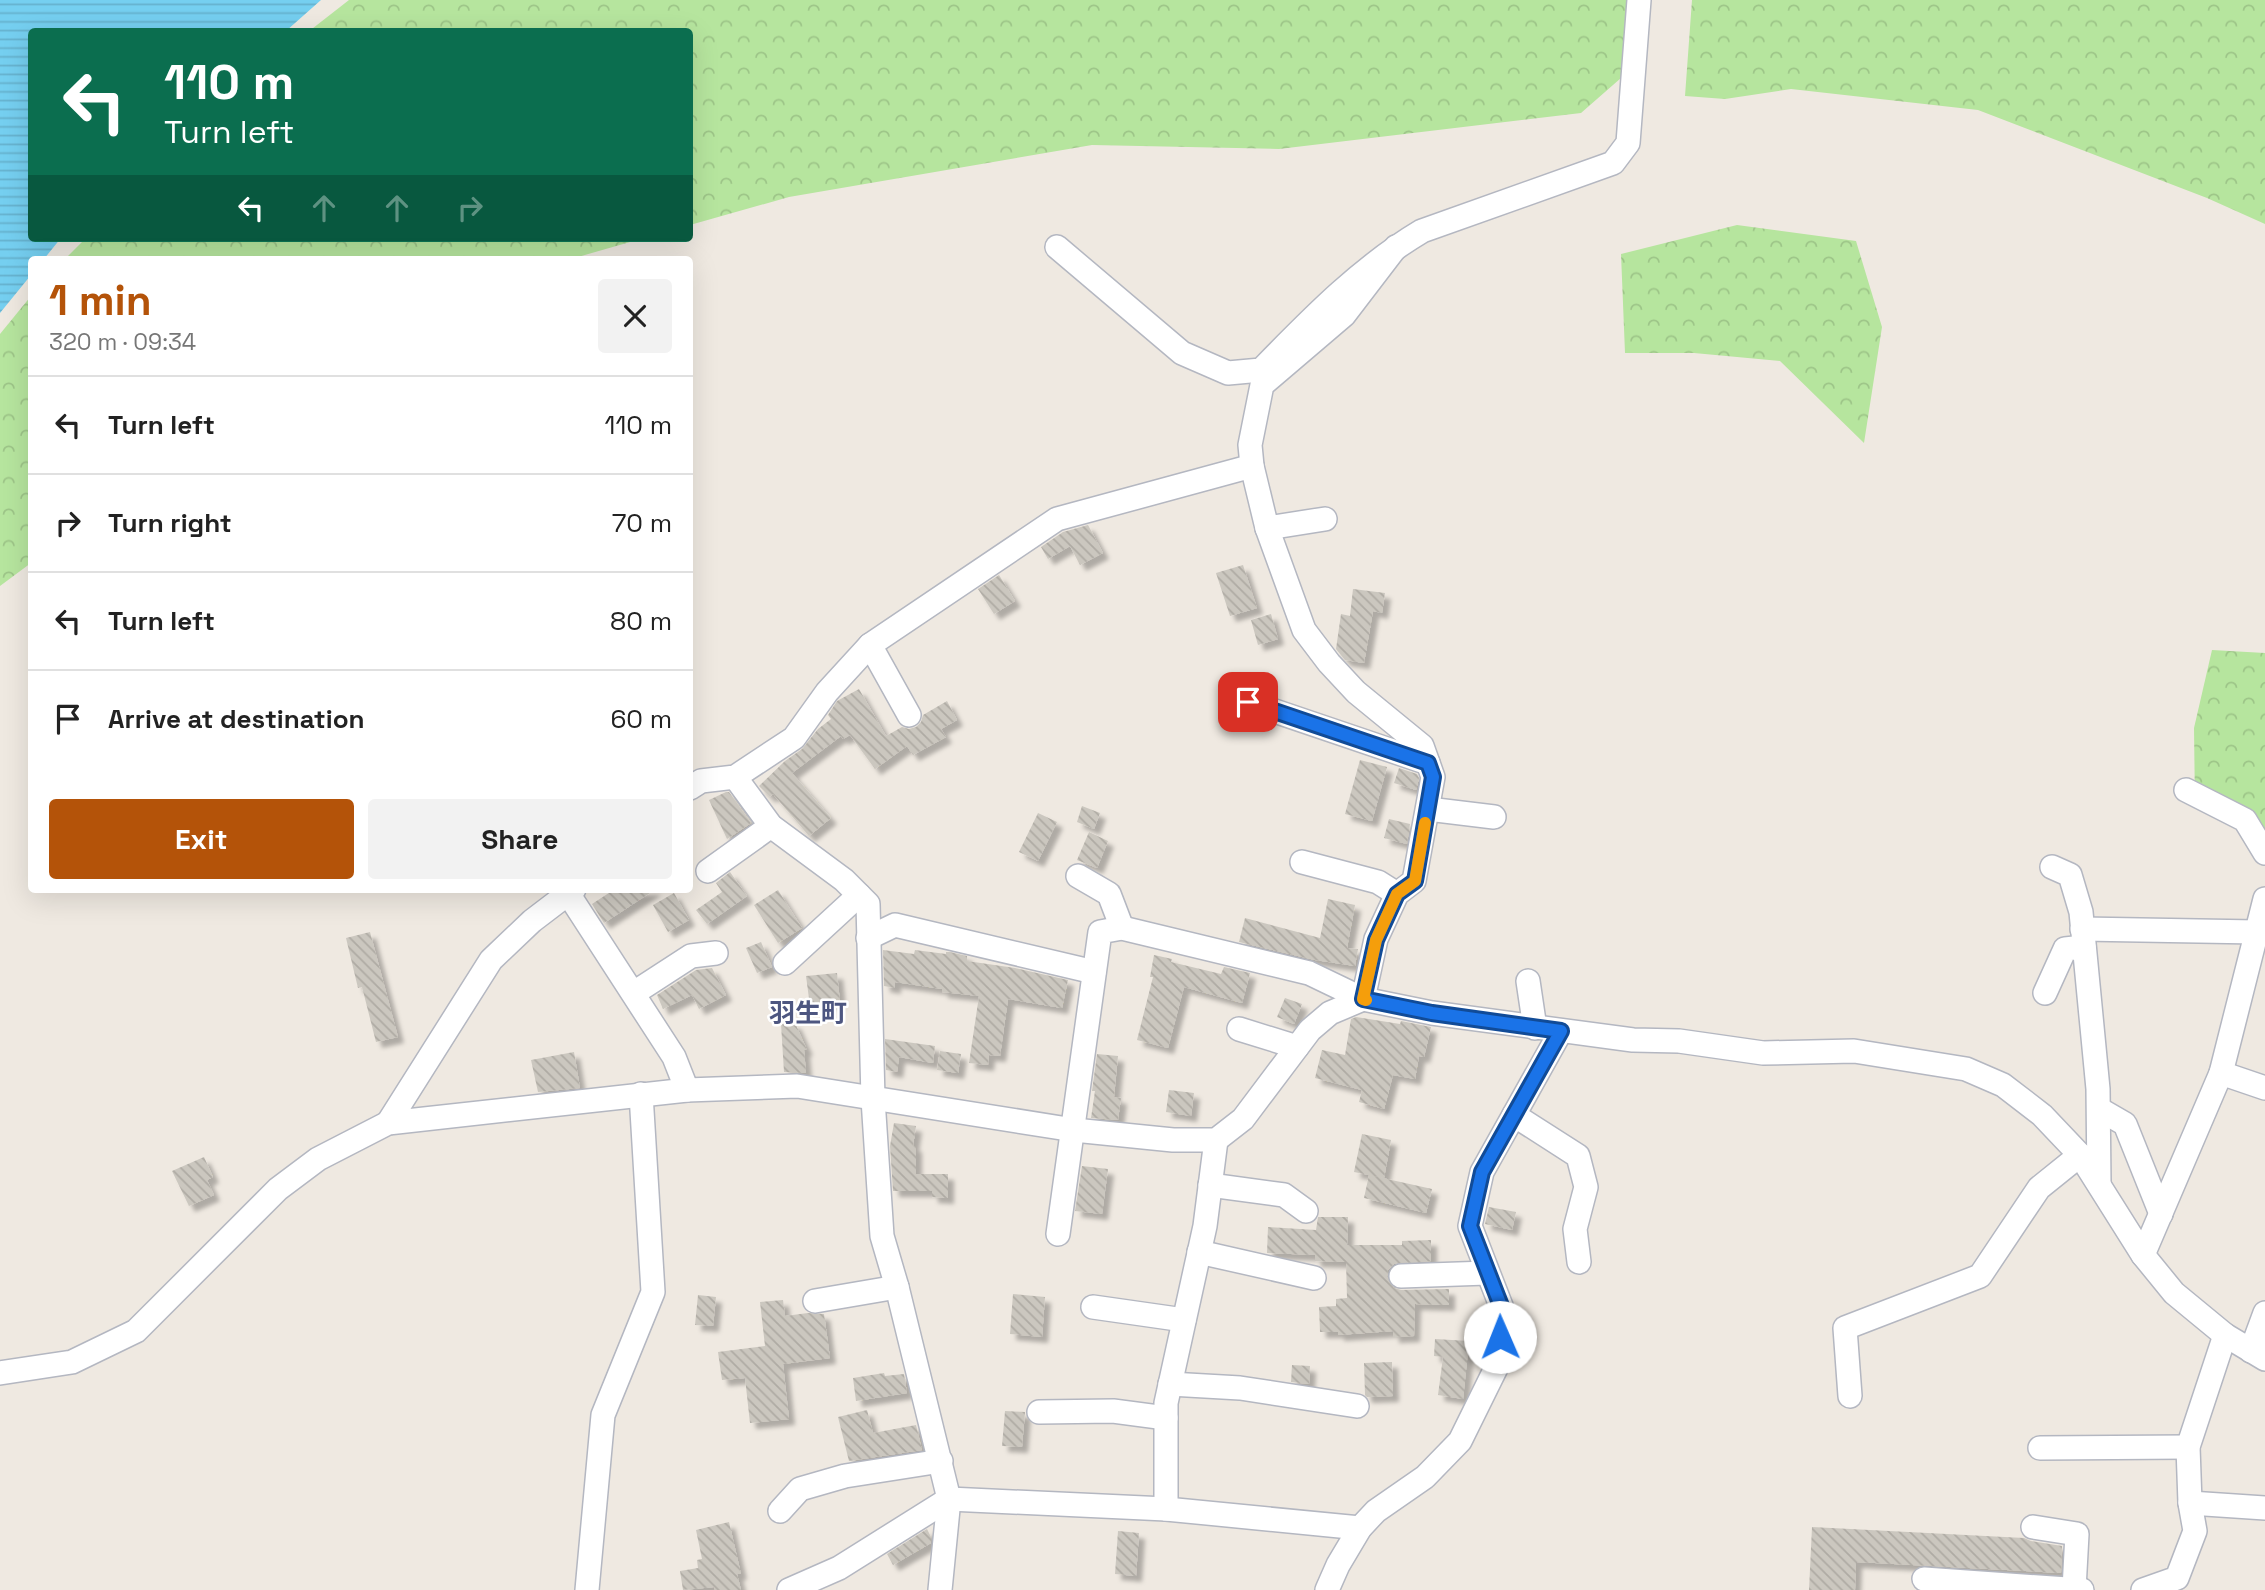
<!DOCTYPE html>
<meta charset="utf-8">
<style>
:root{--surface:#fff;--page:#f2f2f2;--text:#222;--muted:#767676;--line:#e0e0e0;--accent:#b45309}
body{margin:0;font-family:"Space Grotesk","Noto Sans JP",sans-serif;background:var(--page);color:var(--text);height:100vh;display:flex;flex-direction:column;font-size:26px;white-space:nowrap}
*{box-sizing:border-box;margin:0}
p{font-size:23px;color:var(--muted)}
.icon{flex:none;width:38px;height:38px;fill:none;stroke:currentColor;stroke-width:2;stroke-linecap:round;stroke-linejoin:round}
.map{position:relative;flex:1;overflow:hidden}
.panel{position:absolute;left:28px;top:256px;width:665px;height:637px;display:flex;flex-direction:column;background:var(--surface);border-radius:7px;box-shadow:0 7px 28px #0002}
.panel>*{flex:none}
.banner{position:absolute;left:28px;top:28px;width:665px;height:214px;border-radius:7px;box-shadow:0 7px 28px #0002;background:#0b6e4f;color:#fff;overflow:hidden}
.pin{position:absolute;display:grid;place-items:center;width:60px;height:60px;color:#fff;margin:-30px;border-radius:14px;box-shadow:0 4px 10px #0006}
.me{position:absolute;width:77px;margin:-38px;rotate:359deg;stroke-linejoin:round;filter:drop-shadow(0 0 5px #0008)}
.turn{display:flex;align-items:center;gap:24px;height:147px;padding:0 21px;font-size:32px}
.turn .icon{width:91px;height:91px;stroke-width:2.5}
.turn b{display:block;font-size:49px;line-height:60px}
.lanes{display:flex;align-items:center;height:66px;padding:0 21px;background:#0003;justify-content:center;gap:35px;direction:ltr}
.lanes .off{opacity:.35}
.round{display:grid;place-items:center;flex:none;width:74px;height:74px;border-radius:7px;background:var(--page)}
.summary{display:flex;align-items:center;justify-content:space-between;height:119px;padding:0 21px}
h1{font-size:42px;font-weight:800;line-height:52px;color:var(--accent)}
.cta{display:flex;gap:14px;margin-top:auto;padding:14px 21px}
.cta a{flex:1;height:80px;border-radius:7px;background:var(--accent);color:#fff;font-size:28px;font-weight:800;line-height:80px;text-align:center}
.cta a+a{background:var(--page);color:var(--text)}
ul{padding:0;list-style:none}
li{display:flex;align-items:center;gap:21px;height:98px;padding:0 21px;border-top:2px solid var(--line)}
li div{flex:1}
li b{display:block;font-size:26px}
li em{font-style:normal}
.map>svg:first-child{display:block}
.forest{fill:url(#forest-crowns)}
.water{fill:url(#water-rules)}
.building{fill:url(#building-back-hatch);filter:url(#shadow)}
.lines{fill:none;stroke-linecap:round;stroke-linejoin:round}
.minor-casing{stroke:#b4b7c1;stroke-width:26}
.minor{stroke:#fff;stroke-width:23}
.route-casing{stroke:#114b97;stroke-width:18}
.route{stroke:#1a73e8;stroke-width:12}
.slow{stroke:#f59e0b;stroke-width:12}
.labels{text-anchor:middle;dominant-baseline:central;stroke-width:5;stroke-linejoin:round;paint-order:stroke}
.quarter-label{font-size:26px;font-weight:bold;fill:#4d5680;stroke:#fff}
</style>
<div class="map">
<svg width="2265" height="1590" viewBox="0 0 2265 1590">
<defs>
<pattern id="forest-crowns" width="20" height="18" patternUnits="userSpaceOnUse" patternTransform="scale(1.75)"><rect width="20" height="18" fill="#b6e59e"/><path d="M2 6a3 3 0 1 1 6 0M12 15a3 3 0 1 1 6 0" fill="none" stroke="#9dc588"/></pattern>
<pattern id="water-rules" width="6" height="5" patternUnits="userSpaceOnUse" patternTransform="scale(1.75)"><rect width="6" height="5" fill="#75cff0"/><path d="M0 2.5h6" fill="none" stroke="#66b2ce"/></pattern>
<pattern id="building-back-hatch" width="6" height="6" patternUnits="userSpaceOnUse" patternTransform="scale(1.75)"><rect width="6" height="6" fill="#cbc7bf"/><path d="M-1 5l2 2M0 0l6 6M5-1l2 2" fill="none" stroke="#afaba4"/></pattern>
<filter id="shadow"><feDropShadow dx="6" dy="6" stdDeviation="2" flood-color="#0004"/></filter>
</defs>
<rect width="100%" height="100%" fill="#efe9e1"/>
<g class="forest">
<polygon points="349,0 1637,0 1637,64 1581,113 1279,149 1092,145 789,197 690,225 690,32 308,32"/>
<polygon points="1692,0 2265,0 2265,224 2207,198 1978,110 1791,89 1725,99 1685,96"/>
<polygon points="1737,225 1856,241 1882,327 1864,443 1780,361 1694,353 1625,353 1621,254"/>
<polygon points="86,238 644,238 571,259 65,259"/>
<polygon points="31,296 31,563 0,586 0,334"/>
<polygon points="2212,650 2265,653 2265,843 2254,839 2195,806 2194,728"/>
</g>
<polygon class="water" points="0,0 321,0 286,31 32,32 32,238 61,238 44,259 32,259 31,275 0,313"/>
<g class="building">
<polygon points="1088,525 1103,553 1080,565 1070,546 1048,559 1041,547 1063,532"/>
<polygon points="1243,565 1257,608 1230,616 1216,573"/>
<polygon points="999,575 1015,601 994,614 978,589"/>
<polygon points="1353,589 1385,593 1382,613 1373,611 1364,663 1345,660 1336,649 1341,614 1350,616"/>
<polygon points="1271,614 1278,639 1258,645 1251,620"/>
<polygon points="859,689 886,736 902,727 909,729 916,727 921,722 923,715 947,701 957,720 941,729 946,737 913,755 907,746 875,769 850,735 843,739 841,736 792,773 831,818 809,836 773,794 770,797 759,786 785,761 802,749 818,729 831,719 828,715 837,701"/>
<polygon points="1360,760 1387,767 1372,821 1345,814"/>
<polygon points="1399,768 1417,774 1419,778 1416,790 1394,783"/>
<polygon points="726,792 729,792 751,823 727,839 709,800"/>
<polygon points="1082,806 1100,813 1094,829 1077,822"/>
<polygon points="1038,813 1057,822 1038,861 1019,852"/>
<polygon points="1389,819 1410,824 1407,844 1384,838"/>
<polygon points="1089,832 1108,841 1097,868 1077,860"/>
<polygon points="730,872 747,896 707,924 696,910 722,892 716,883"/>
<polygon points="615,889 656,889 604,923 592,904"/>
<polygon points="778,890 802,928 778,943 754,905"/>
<polygon points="674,893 689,920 668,932 653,905"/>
<polygon points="1328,899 1355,905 1347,948 1358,949 1355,966 1315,960 1239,942 1245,918 1320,938"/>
<polygon points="370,932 398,1037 376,1042 362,987 358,988 346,938"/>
<polygon points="761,942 772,967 757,973 746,948"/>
<polygon points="883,950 914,954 915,950 946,954 946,952 950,952 967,956 967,961 1015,968 1068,980 1062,1008 1008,999 1000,1056 989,1055 988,1065 969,1063 979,996 942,992 942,989 895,982 895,988 884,986"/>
<polygon points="1154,955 1172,959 1171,962 1221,974 1224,967 1250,973 1242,1003 1184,987 1168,1048 1137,1040 1153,977 1150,977"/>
<polygon points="712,968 726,995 699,1009 692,995 663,1009 657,995 696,970"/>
<polygon points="837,973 840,1002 810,1006 806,976"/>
<polygon points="1285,998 1302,1004 1294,1024 1277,1017"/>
<polygon points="1356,1017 1400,1024 1401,1021 1431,1027 1424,1057 1419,1056 1415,1079 1393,1075 1384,1109 1359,1102 1362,1090 1315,1078 1322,1050 1345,1055 1351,1019"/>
<polygon points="795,1023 807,1050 804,1050 806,1073 784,1072 781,1024"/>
<polygon points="885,1039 935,1046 933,1063 899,1057 897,1072 886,1070"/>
<polygon points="940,1051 961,1054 958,1073 937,1070"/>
<polygon points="574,1052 580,1088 538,1092 531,1060"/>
<polygon points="1097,1054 1118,1056 1114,1097 1121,1098 1118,1120 1091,1118 1095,1091 1092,1091"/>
<polygon points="1169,1090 1194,1093 1191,1116 1166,1112"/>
<polygon points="894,1123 916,1126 913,1146 916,1146 916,1174 948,1174 948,1198 932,1197 932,1191 893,1191 890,1146"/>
<polygon points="1362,1134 1391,1140 1384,1178 1354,1172"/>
<polygon points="204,1157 213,1177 207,1180 214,1195 189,1206 172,1171"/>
<polygon points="1082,1166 1108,1169 1102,1214 1075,1211"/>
<polygon points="1369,1175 1432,1189 1426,1213 1364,1198"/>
<polygon points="1489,1207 1516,1212 1512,1230 1485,1224"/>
<polygon points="1318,1217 1348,1217 1347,1245 1402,1245 1402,1241 1431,1240 1431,1261 1394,1264 1388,1270 1387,1277 1394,1288 1401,1290 1449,1289 1449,1305 1415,1304 1414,1336 1393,1337 1393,1331 1338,1335 1338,1332 1320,1332 1319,1307 1336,1306 1336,1299 1347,1298 1346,1262 1315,1261 1315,1255 1267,1253 1268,1227 1316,1230"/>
<polygon points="1013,1294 1045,1297 1042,1337 1010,1334"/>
<polygon points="698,1295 716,1297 713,1326 695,1325"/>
<polygon points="783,1300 785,1316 808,1313 824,1314 830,1358 783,1364 789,1419 750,1423 745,1378 722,1380 718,1352 765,1346 760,1302"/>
<polygon points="1435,1339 1469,1341 1463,1399 1438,1395 1443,1357 1434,1356"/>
<polygon points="1392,1362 1393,1396 1367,1397 1365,1395 1364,1363"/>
<polygon points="1292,1365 1310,1366 1309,1384 1291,1382"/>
<polygon points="884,1373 885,1376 904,1374 907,1393 856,1401 853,1378"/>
<polygon points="867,1410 873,1433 916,1425 922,1450 849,1461 838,1417"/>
<polygon points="1005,1411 1025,1412 1022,1447 1002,1446"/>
<polygon points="729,1522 741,1574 737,1574 741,1590 715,1590 714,1587 683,1590 680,1571 698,1568 697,1560 702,1559 696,1530"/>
<polygon points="1812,1527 2024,1538 2031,1541 2062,1546 2061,1573 1856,1562 1855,1590 1809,1590"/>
<polygon points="927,1529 931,1537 931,1543 893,1565 887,1554"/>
<polygon points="1118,1531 1139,1533 1136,1576 1115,1574"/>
</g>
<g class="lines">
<defs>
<g id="minor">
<path d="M 1057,247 L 1182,353 L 1228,373 L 1261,370 C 1311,319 1360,268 1422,231 L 1613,163 L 1628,143 L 1639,0"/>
<polyline points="1267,528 1325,519"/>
<polyline points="870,645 909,715"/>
<polyline points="1248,702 1428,763"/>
<polyline points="735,777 771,826 844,880 868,904 873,1099 882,1236 897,1287 949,1499 940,1590"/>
<polyline points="690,788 701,781 735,777 794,738 827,692 870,645 1057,519 1252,466"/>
<polyline points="2186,790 2245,820 2265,853"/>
<polyline points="1428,809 1494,817"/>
<polyline points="1302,862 1378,882 1397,894"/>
<polyline points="2052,867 2070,875 2081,912 2098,1089 2099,1184"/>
<polyline points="708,871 771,826"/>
<polyline points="1078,876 1109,894 1122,928"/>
<polyline points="569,895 674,1057 687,1090"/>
<polyline points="2082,929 2257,932"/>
<polyline points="868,938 895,925 1094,972"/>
<polyline points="785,963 859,895"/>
<polyline points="1528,981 1535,1028"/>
<polyline points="634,993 691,956 716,953"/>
<polyline points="2045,993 2065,949 2084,947"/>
<polyline points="1363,999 1376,939 1397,894 1414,881 1433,777 1422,746 1356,692 1329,663 1304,630 1267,528 1252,466 1250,445 1262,385 1344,315 1396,247"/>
<polyline points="1239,1029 1297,1047"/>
<polyline points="2221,1073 2265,1088"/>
<polyline points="2099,1109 2125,1124 2161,1214"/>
<polyline points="1514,1115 1578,1156 1586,1187 1575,1229 1579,1262"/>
<polyline points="388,1123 491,960 532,921 574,889"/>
<polyline points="1210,1185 1284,1195 1306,1211"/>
<polyline points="1058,1234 1100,932 1122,928 1309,973 1363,999 1432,1013 1633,1040 1679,1041 1763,1053 1854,1051 1966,1069 2003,1085 2042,1115 2080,1155 2143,1255 2174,1293 2225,1335 2265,1359"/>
<polyline points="1199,1252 1314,1278"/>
<polyline points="2143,1255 2221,1073 2265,899"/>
<polyline points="1401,1276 1487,1273"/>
<polyline points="815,1301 897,1287"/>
<polyline points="1093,1307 1184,1320"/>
<polyline points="2251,1351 2265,1313"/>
<polyline points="0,1373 72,1362 136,1331 278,1189 318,1159 388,1123 687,1090 797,1086 1074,1130 1173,1140 1216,1140 1243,1119 1310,1030 1330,1013 1363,999"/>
<polyline points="1170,1384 1240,1388 1357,1406"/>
<polyline points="1850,1396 1845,1328 1980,1276 2039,1188 2080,1155"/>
<polyline points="1039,1412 1113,1411 1166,1418"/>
<polyline points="2040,1448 2188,1447"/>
<polyline points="2190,1503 2265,1508"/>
<polyline points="1166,1509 1166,1403 1205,1226 1216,1140"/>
<polyline points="780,1511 800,1489 845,1476 941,1461"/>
<polyline points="2033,1527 2077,1534 2074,1589"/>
<polyline points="1924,1579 2082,1590"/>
<polyline points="587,1590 603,1415 653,1292 641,1094"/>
<polyline points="789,1590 839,1568 949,1499 1166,1509 1360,1528"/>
<polyline points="1327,1590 1338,1565 1360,1528 1376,1511 1425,1477 1460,1441 1498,1364 1503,1311 1470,1226 1482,1172 1561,1031"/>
<polyline points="2143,1590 2177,1578 2195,1531 2190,1503 2188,1447 2225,1335"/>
</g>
</defs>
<use href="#minor" class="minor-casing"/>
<use href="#minor" class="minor"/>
</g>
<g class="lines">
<defs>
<polyline id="route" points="1248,702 1428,763 1433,777 1415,881 1397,894 1376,940 1363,999 1432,1013 1561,1031 1482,1172 1470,1226 1503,1311 1500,1337"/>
</defs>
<use href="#route" class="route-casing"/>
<use href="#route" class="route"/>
<polyline class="slow" points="1366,1000 1363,999 1376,940 1397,894 1415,881 1425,823"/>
</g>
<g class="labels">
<g class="quarter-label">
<text x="808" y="1013">羽生町</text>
</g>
</g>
</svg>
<div class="pin" style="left:1248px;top:702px;background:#d93025"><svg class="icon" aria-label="arrive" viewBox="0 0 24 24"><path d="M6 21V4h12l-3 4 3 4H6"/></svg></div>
<svg class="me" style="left:1500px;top:1337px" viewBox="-20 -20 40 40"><circle r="19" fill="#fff"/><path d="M0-13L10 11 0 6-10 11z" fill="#1a73e8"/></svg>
<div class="banner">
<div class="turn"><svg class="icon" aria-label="left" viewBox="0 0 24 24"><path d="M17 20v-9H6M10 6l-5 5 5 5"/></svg><div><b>110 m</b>Turn left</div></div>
<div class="lanes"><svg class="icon" aria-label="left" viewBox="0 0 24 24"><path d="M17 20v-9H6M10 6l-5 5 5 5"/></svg><svg class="icon off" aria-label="ahead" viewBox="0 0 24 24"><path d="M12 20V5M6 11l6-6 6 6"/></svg><svg class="icon off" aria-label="ahead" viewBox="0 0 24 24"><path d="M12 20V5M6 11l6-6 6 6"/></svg><svg class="icon off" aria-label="right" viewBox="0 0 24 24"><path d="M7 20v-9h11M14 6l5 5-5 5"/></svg></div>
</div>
<section class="panel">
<div class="summary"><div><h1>1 min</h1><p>320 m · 09:34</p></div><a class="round"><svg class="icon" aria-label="close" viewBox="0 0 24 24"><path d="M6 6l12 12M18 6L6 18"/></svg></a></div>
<ul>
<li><svg class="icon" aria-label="left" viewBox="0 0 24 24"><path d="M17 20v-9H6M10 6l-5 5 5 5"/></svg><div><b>Turn left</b></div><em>110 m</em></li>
<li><svg class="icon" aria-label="right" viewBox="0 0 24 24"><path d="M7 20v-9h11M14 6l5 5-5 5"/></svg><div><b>Turn right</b></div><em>70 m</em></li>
<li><svg class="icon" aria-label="left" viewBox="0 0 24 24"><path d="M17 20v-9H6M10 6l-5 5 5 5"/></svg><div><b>Turn left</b></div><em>80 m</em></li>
<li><svg class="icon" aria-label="arrive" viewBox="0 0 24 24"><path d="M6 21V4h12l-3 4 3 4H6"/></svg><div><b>Arrive at destination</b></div><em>60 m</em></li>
</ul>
<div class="cta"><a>Exit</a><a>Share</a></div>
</section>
</div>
